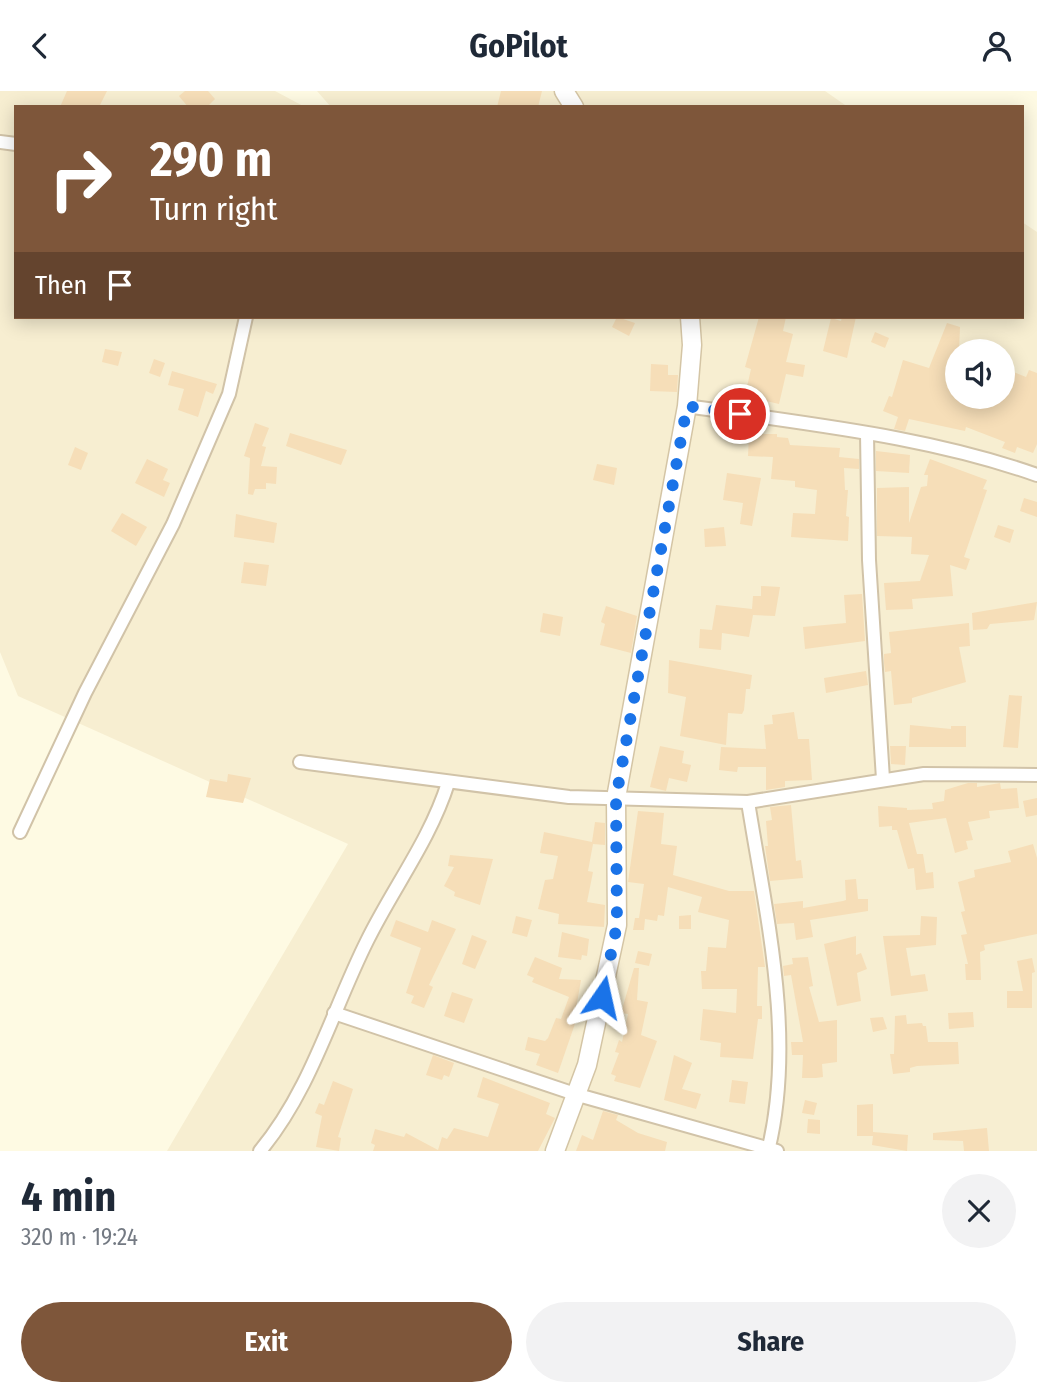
<!DOCTYPE html>
<meta charset="utf-8">
<style>
:root{--surface:#fff;--page:#f2f2f3;--text:#1f2937;--muted:#747a83;--accent:#7e563a}
body{margin:0;font-family:"Fira Sans Condensed",sans-serif;background:var(--page);color:var(--text);height:100vh;display:flex;flex-direction:column;font-size:26px;white-space:nowrap}
*{box-sizing:border-box;margin:0}
p{font-size:23px;color:var(--muted)}
.icon{flex:none;width:38px;height:38px;fill:none;stroke:currentColor;stroke-width:2;stroke-linecap:round;stroke-linejoin:round}
.map{position:relative;height:1060px;overflow:hidden}
.side{display:flex;flex-direction:column;background:var(--surface);flex:1}
.side>*{flex:none}
.guide{position:absolute;left:14px;top:14px;width:1010px;height:214px;border-radius:0px;box-shadow:0 4px 18px #0003;background:#7e563a;color:#fff;overflow:hidden}
.buttons{position:absolute;left:945px;top:248px;display:grid;gap:14px}
.buttons a{display:grid;place-items:center;width:70px;height:70px;border-radius:50%;background:var(--surface);box-shadow:0 4px 18px #0003;font-size:35px}
.pin{position:absolute;display:grid;place-items:center;width:60px;height:60px;color:#fff;margin:-30px;border:4px solid #fff;border-radius:50%;box-shadow:0 2px 7px #0007}
.me{position:absolute;width:77px;margin:-38px;rotate:11deg;stroke-linejoin:round;filter:drop-shadow(0 0 5px #0008)}
.turn{display:flex;align-items:center;gap:24px;height:147px;padding:0 21px;font-size:32px}
.turn .icon{width:91px;height:91px;stroke-width:2.5}
.turn b{display:block;font-size:49px;line-height:60px}
.then{display:flex;align-items:center;height:66px;padding:0 21px;background:#0003;gap:14px;font-size:26px}
.round{display:grid;place-items:center;flex:none;width:74px;height:74px;border-radius:37px;background:var(--page)}
.head{display:flex;align-items:center;justify-content:space-between;height:119px;padding:0 21px}
h1{font-size:42px;font-weight:700;line-height:52px}
.primary-button{display:flex;gap:14px;margin-top:auto;padding:14px 21px}
.primary-button a{flex:1;height:80px;border-radius:42px;background:var(--accent);color:#fff;font-size:28px;font-weight:700;line-height:80px;text-align:center}
.primary-button a+a{background:var(--page);color:var(--text)}
header{display:flex;justify-content:space-between;align-items:center;height:91px;padding:0 21px;background:var(--surface);font-size:32px;font-weight:700}
.map>svg:first-child{display:block}
.residential{fill:#f7eed1;fill-rule:evenodd}
.building{fill:#f6deb8}
.lines{fill:none;stroke-linecap:round;stroke-linejoin:round}
.street-casing{stroke:#d1c3a8;stroke-width:16}
.secondary-casing{stroke:#d4c5a5;stroke-width:21}
.street{stroke:#fff;stroke-width:12}
.secondary{stroke:#fff;stroke-width:18}
.route{stroke:#1a73e8;stroke-width:12;stroke-dasharray:0 21.6}
</style>
<header><svg class="icon" aria-label="back" viewBox="0 0 24 24"><path d="M15 5l-7 7 7 7"/></svg>GoPilot<svg class="icon" aria-label="person" viewBox="0 0 24 24"><circle cx="12" cy="8" r="4"/><path d="M4 21q1-7 8-7t8 7"/></svg></header>
<div class="map">
<svg width="1037" height="1060" viewBox="0 0 1037 1060">
<rect width="100%" height="100%" fill="#fefae3"/>
<g class="residential">
<path d="M 0,0 L 275,0 L 305,16 L 16,16 L 16,226 L 1022,226 L 1022,131 L 1037,141 L 1037,1060 L 167,1060 L 348,753 L 18,605 L 0,561 ZM 957,261 L 1003,261 L 1003,306 L 957,306 Z"/>
<polygon points="317,0 825,0 848,16 331,16"/>
</g>
<g class="building">
<polygon points="67,0 107,0 99,16 60,16"/>
<polygon points="185,0 208,0 215,8 207,16 188,16 179,5"/>
<polygon points="501,0 542,0 538,16 497,16"/>
<polygon points="617,226 635,232 629,245 612,236"/>
<polygon points="759,226 786,226 783,240 793,243 786,271 805,274 803,286 786,283 779,313 745,305 751,278 745,276"/>
<polygon points="842,226 856,226 847,267 823,260 831,227 841,230"/>
<polygon points="947,232 960,236 957,306 968,306 993,316 996,306 1003,306 1011,280 1026,286 1029,279 1037,282 1037,353 1033,362 1017,356 1015,362 1002,357 1005,351 966,336 965,340 909,328 905,340 894,338 898,326 883,320 889,305 892,306 903,269 929,277"/>
<polygon points="875,241 889,247 885,257 871,251"/>
<polygon points="105,258 122,261 118,275 102,271"/>
<polygon points="154,268 165,272 160,286 149,282"/>
<polygon points="651,273 668,274 668,284 678,284 677,301 650,300"/>
<polygon points="172,280 217,293 213,303 206,300 198,326 178,319 184,298 168,294"/>
<polygon points="255,332 269,337 262,355 266,356 261,375 277,376 276,393 266,392 266,398 255,398 253,404 248,403 250,367 244,365"/>
<polygon points="290,342 347,359 341,374 286,355"/>
<polygon points="749,343 777,343 777,346 788,347 790,354 840,357 839,366 859,368 859,378 844,377 845,399 848,399 846,425 849,426 848,450 791,446 793,422 815,423 817,399 795,396 795,390 771,388 773,366 748,365"/>
<polygon points="75,356 88,362 81,379 68,374"/>
<polygon points="876,360 910,364 909,382 876,380"/>
<polygon points="147,368 168,378 163,389 170,392 164,406 135,392"/>
<polygon points="930,368 987,389 983,398 987,399 964,466 970,468 966,479 950,474 953,505 912,508 913,518 886,519 884,492 920,490 929,464 911,463 912,446 877,445 877,397 909,396 909,432 921,396 927,395 928,384 924,384"/>
<polygon points="597,373 617,377 614,394 593,389"/>
<polygon points="727,382 761,387 752,435 740,433 743,412 723,409"/>
<polygon points="1024,407 1037,411 1037,426 1020,420"/>
<polygon points="122,422 147,436 136,455 111,440"/>
<polygon points="236,423 277,432 274,452 234,446"/>
<polygon points="998,434 1014,439 1010,452 994,446"/>
<polygon points="724,436 726,455 705,456 704,438"/>
<polygon points="244,471 269,474 266,495 241,492"/>
<polygon points="761,495 780,496 775,525 753,524 749,546 722,542 721,559 699,557 700,538 712,539 716,514 752,518 753,505 761,505"/>
<polygon points="862,503 865,550 805,558 803,536 846,532 844,504"/>
<polygon points="1037,511 1034,529 990,533 987,538 973,539 972,522"/>
<polygon points="606,515 637,525 631,562 600,554 605,533 601,531"/>
<polygon points="543,522 563,526 560,545 540,541"/>
<polygon points="969,532 970,555 959,556 966,591 912,607 912,612 894,614 891,580 885,581 884,572 884,563 891,562 889,541"/>
<polygon points="669,569 752,584 750,598 746,598 744,619 742,623 728,622 726,654 680,645 686,606 668,602"/>
<polygon points="866,580 868,594 826,602 824,587"/>
<polygon points="1009,604 1022,605 1018,657 1003,656"/>
<polygon points="794,621 798,648 809,648 812,689 785,690 785,696 766,699 766,676 738,676 737,681 719,679 721,656 766,658 764,634 773,633 772,624"/>
<polygon points="910,634 951,638 951,635 966,635 966,656 909,656"/>
<polygon points="660,655 684,660 682,672 691,674 687,691 669,687 666,700 650,696"/>
<polygon points="890,655 906,655 905,674 891,673"/>
<polygon points="228,683 251,687 243,712 206,706 210,688 227,691"/>
<polygon points="968,692 977,692 977,696 1000,692 1001,698 1017,697 1019,717 989,720 990,727 968,731 973,749 966,750 968,758 955,762 946,727 909,732 917,763 923,763 926,782 933,781 934,797 916,799 914,777 908,778 897,739 892,739 892,735 879,736 878,715 907,717 907,719 933,718 932,712 944,710 945,699"/>
<polygon points="1037,707 1037,724 1026,726 1023,710"/>
<polygon points="791,714 796,770 801,769 803,787 770,790 765,755 768,755 766,730 772,729 770,716"/>
<polygon points="638,720 664,722 661,753 677,755 673,784 729,800 754,800 765,876 758,876 757,915 762,915 762,928 758,928 753,968 720,966 721,952 700,949 703,918 736,922 737,898 702,898 701,880 706,880 708,856 726,857 729,829 698,821 702,806 668,796 664,825 658,824 657,830 645,828 644,839 633,839 635,827 639,827 644,793 628,791"/>
<polygon points="595,731 605,732 605,754 593,753 588,780 593,781 587,811 605,814 604,836 558,833 559,823 538,818 545,789 553,788 558,765 540,762 544,741 592,751"/>
<polygon points="1033,753 1037,767 1037,843 984,854 985,859 980,861 981,889 966,889 965,873 968,873 961,844 967,843 961,821 965,820 958,791 975,786 974,779 1011,771 1008,760"/>
<polygon points="450,764 493,768 480,814 454,805 455,801 444,795 454,776 448,775"/>
<polygon points="856,788 858,808 868,808 868,820 810,829 813,846 796,849 794,832 777,833 774,813 803,810 803,817 843,810 846,809 845,789"/>
<polygon points="691,824 691,838 679,838 679,825"/>
<polygon points="516,825 532,829 527,846 512,842"/>
<polygon points="921,825 937,826 936,854 906,857 911,885 925,883 928,900 891,905 883,845 920,844"/>
<polygon points="396,829 428,841 432,829 456,838 429,894 433,896 424,917 411,912 414,905 406,902 421,857 390,845"/>
<polygon points="562,841 589,848 587,865 582,864 581,869 558,866"/>
<polygon points="472,844 487,850 475,878 462,873"/>
<polygon points="856,845 856,864 861,862 867,878 857,882 861,910 837,915 824,853"/>
<polygon points="638,860 652,863 649,875 635,872"/>
<polygon points="535,866 562,877 559,888 581,889 575,923 578,924 558,982 536,974 540,963 525,959 528,946 545,950 548,947 556,927 561,928 569,906 532,891 534,887 527,884"/>
<polygon points="808,866 813,895 809,896 819,931 837,929 837,971 822,973 823,986 816,987 802,987 803,964 792,964 791,951 803,951 791,884 784,885 783,875 793,873 792,867"/>
<polygon points="1032,867 1035,881 1032,882 1032,917 1007,917 1007,900 1023,900 1017,870"/>
<polygon points="634,877 639,877 637,909 648,911 641,944 657,950 640,997 614,990 616,985 611,983 619,962 615,961 619,949 622,951 628,923 621,922"/>
<polygon points="452,901 473,908 464,932 444,925"/>
<polygon points="973,921 974,936 949,938 948,922"/>
<polygon points="906,924 907,933 922,932 923,935 926,935 928,951 958,951 959,973 917,975 910,977 910,981 893,983 890,963 894,963 895,925"/>
<polygon points="883,926 887,938 873,941 870,927"/>
<polygon points="433,964 454,972 449,986 444,984 442,989 426,984"/>
<polygon points="674,964 692,972 682,998 701,1003 696,1018 664,1009"/>
<polygon points="483,986 550,1012 546,1023 555,1027 538,1060 373,1060 375,1054 371,1052 375,1038 404,1046 406,1042 438,1059 442,1046 447,1048 454,1037 488,1046 499,1013 477,1006"/>
<polygon points="732,989 748,991 745,1013 729,1011"/>
<polygon points="333,990 353,998 338,1046 341,1047 339,1060 316,1056 322,1025 315,1022 319,1012 324,1014"/>
<polygon points="805,1009 817,1012 814,1024 802,1022"/>
<polygon points="873,1013 873,1041 908,1044 907,1060 872,1054 873,1045 857,1045 857,1014"/>
<polygon points="603,1020 618,1024 616,1029 638,1042 667,1051 665,1060 576,1060 582,1044 593,1049"/>
<polygon points="808,1028 820,1029 820,1043 807,1042"/>
<polygon points="987,1037 989,1060 964,1060 963,1050 933,1049 933,1042"/>
</g>
<g class="lines">
<defs>
<g id="street">
<polyline points="0,51 16,53"/>
<path d="M 687,315 C 804,333 924,344 1037,384"/>
<polyline points="867,343 869,469 883,688"/>
<polyline points="300,671 569,706 748,711 924,683 1037,684"/>
<path d="M 748,711 C 766,824 796,947 768,1060"/>
<polyline points="20,741 85,602 173,433 229,303 246,226"/>
<polyline points="334,922 578,1004 777,1060"/>
<path d="M 260,1060 C 311,999 332,920 367,850 C 393,797 430,749 448,692"/>
</g>
<g id="secondary">
<polyline points="564,0 574,16"/>
<polyline points="555,1060 587,974 617,834 616,707 687,315 692,254 690,226"/>
</g>
</defs>
<use href="#street" class="street-casing"/>
<use href="#secondary" class="secondary-casing"/>
<use href="#street" class="street"/>
<use href="#secondary" class="secondary"/>
</g>
<g class="lines">
<polyline class="route" points="602,906 617,834 616,707 687,315 740,323"/>
</g>
</svg>
<div class="buttons">
<a><svg class="icon" aria-label="sound" viewBox="0 0 24 24"><path d="M4 9h4l5-4v14l-5-4H4zM17 9q2 3 0 6"/></svg></a>
</div>
<div class="pin" style="left:740px;top:323px;background:#d93025"><svg class="icon" aria-label="arrive" viewBox="0 0 24 24"><path d="M6 21V4h12l-3 4 3 4H6"/></svg></div>
<svg class="me" style="left:602px;top:906px" viewBox="-20 -20 40 40"><path d="M0-17L14 15 0 8-14 15z" fill="#1a73e8" stroke="#fff" stroke-width="4"/></svg>
<div class="guide">
<div class="turn"><svg class="icon" aria-label="right" viewBox="0 0 24 24"><path d="M7 20v-9h11M14 6l5 5-5 5"/></svg><div><b>290 m</b>Turn right</div></div>
<div class="then">Then<svg class="icon" aria-label="arrive" viewBox="0 0 24 24"><path d="M6 21V4h12l-3 4 3 4H6"/></svg></div>
</div>
</div>
<section class="side">
<div class="head"><div><h1>4 min</h1><p>320 m · 19:24</p></div><a class="round"><svg class="icon" aria-label="close" viewBox="0 0 24 24"><path d="M6 6l12 12M18 6L6 18"/></svg></a></div>
<div class="primary-button"><a>Exit</a><a>Share</a></div>
</section>
